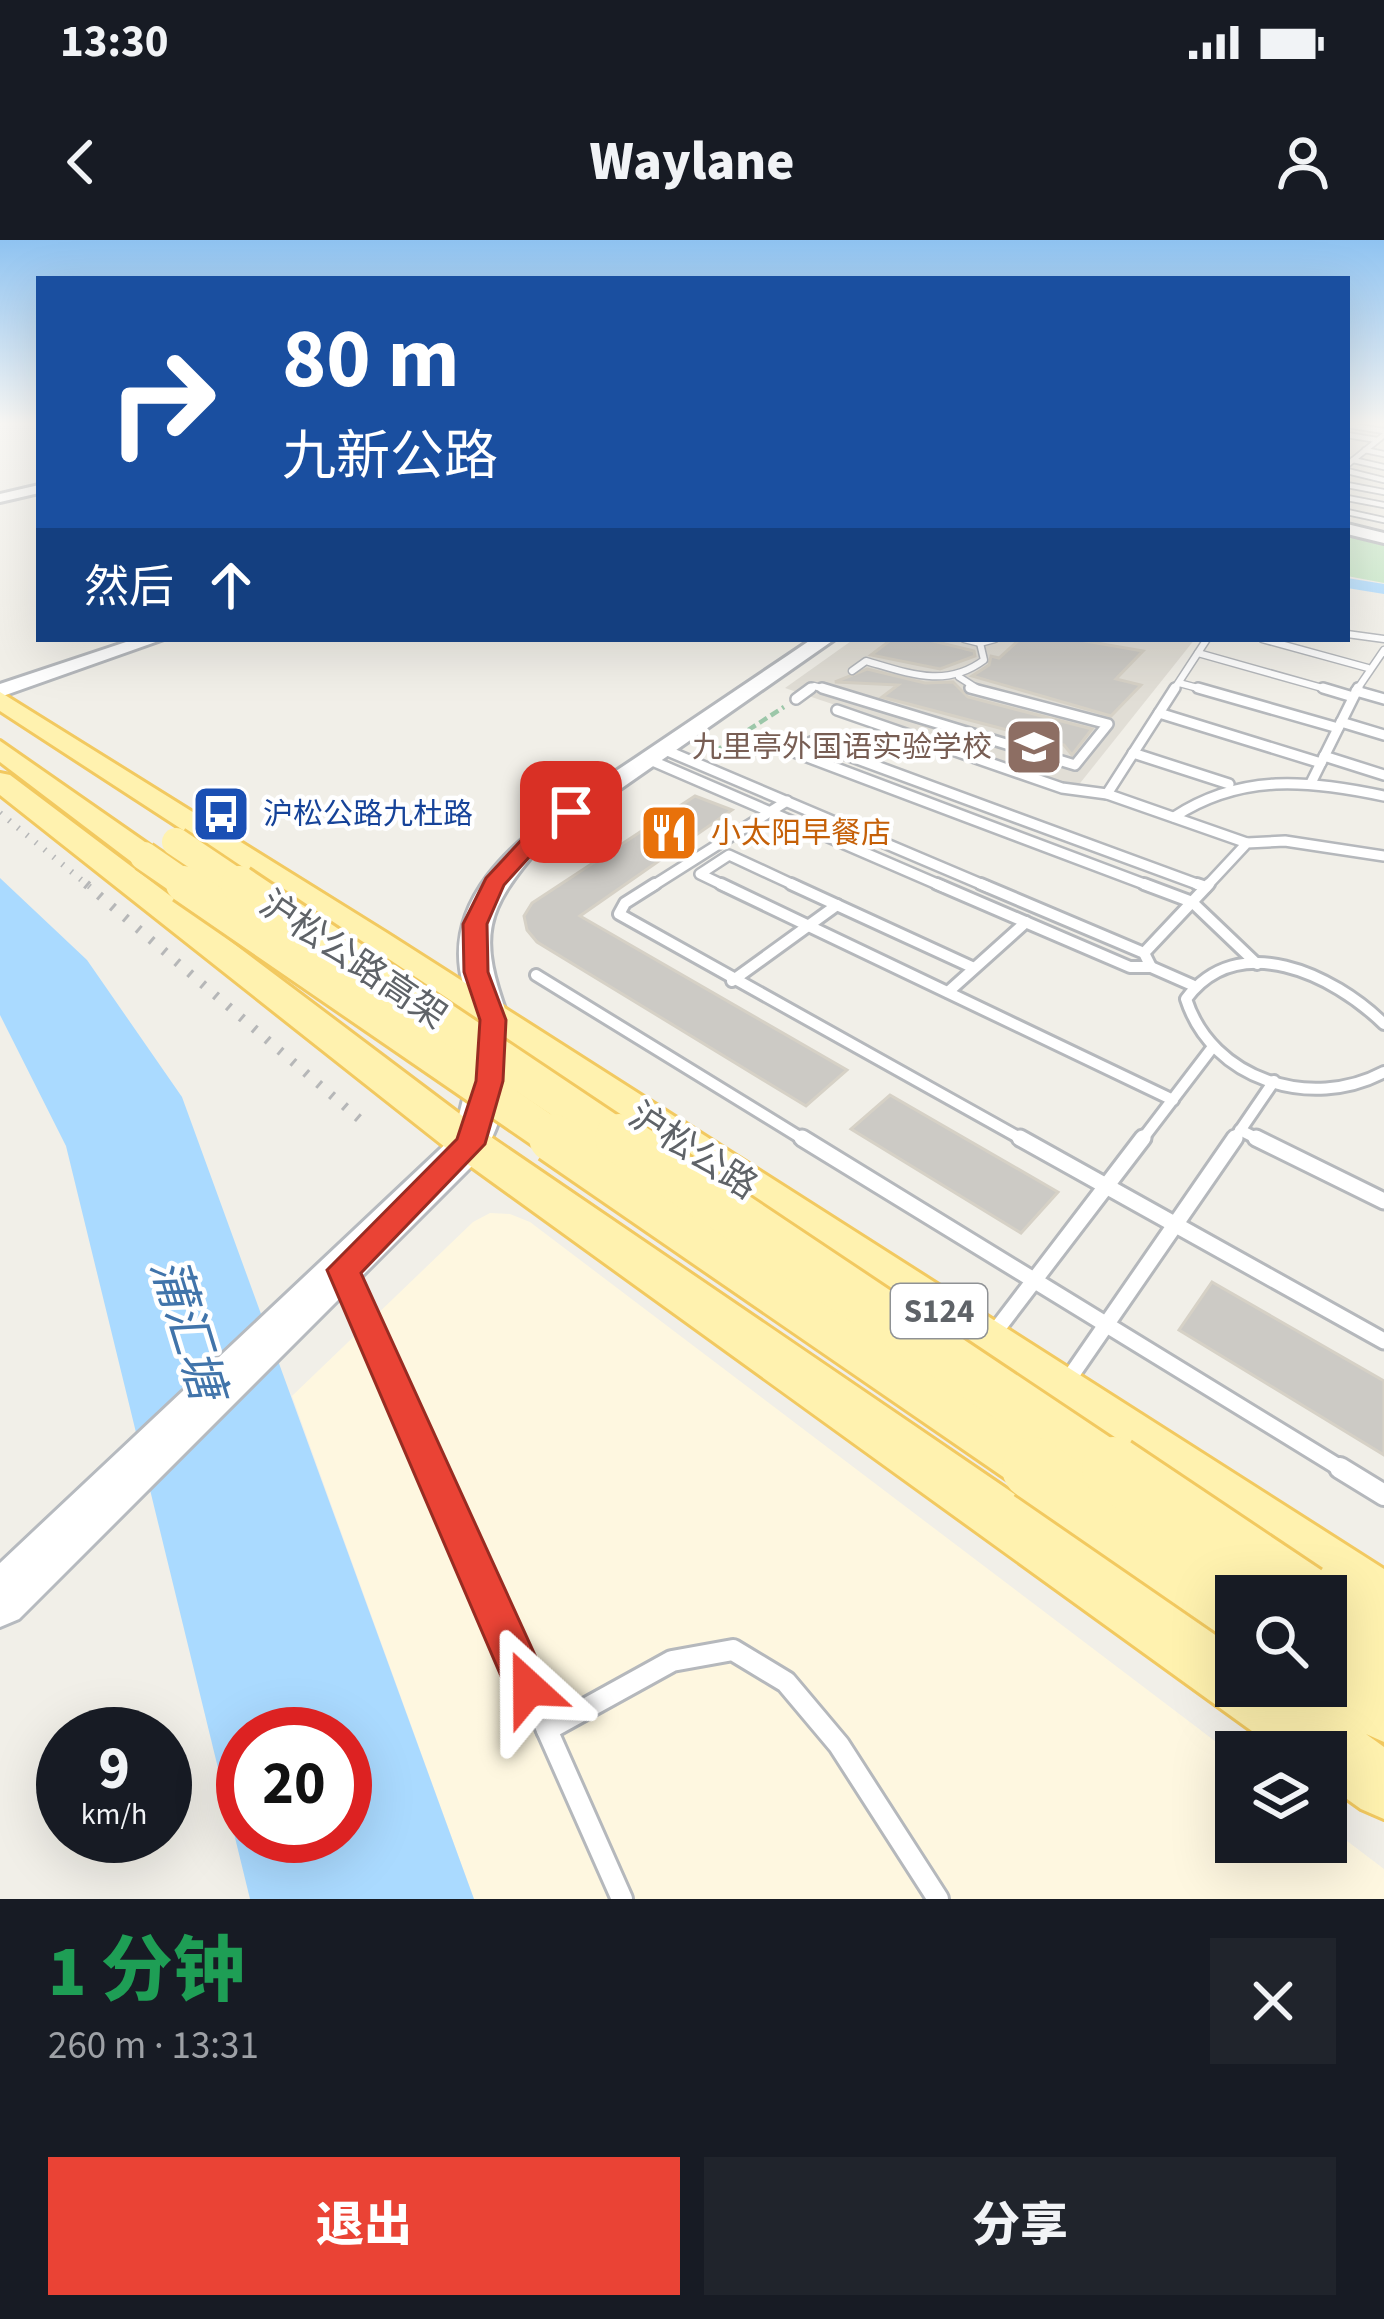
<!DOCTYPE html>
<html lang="zh">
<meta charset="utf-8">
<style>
:root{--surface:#171b24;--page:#20242c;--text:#f1f3f6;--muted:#9ea1a6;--accent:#ea4335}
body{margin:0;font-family:"Source Sans 3","Noto Sans SC",sans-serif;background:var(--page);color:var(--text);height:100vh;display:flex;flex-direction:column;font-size:45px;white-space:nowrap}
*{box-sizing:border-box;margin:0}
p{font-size:39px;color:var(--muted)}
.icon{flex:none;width:66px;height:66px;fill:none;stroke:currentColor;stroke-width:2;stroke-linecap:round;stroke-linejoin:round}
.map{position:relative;height:1659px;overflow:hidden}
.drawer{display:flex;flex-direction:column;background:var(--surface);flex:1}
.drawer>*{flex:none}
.hud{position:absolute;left:36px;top:36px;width:1314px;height:366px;border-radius:0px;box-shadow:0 12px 48px #0002;background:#1a4fa0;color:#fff;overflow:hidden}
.controls{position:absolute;left:1215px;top:1335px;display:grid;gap:24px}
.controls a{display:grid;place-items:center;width:132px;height:132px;border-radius:0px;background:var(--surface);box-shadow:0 12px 48px #0002;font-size:60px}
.speed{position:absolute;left:36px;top:1467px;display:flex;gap:24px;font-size:60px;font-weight:700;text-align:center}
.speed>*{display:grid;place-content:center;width:156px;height:156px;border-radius:50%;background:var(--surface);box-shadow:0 12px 48px #0002;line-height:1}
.speed small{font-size:30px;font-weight:400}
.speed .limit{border:18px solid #d22;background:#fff;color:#111}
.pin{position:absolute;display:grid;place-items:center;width:102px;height:102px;color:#fff;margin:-51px;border-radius:24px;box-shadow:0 6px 18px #0006}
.me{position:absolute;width:132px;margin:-66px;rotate:336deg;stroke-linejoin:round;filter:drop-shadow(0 0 9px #0008)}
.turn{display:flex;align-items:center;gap:42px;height:252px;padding:0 48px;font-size:54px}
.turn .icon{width:156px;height:156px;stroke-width:2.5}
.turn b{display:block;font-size:84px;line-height:102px}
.then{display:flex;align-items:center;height:114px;padding:0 48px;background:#0003;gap:24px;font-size:45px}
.round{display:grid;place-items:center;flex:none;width:126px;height:126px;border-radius:0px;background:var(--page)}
.head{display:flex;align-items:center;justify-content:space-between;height:204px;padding:0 48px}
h1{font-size:72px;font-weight:800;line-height:90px;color:#1e9e55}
.button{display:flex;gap:24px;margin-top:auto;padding:24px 48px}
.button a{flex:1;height:138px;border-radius:0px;background:var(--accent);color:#fff;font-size:48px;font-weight:800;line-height:138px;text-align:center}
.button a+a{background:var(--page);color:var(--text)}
.status{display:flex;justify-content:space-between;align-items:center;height:84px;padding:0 60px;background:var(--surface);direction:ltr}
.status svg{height:33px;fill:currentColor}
header{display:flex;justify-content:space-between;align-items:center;height:156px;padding:0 48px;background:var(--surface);font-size:54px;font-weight:800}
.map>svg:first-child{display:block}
.commercial{fill:#fef7e0}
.education{fill:#e1ded6}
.green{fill:#c5e8c5}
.water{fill:#aadaff;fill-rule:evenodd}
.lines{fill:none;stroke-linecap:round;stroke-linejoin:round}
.canal{fill:#aadaff;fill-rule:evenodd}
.building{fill:#cccac5;stroke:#d6d1c6;stroke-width:3}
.service-far5-casing{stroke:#b5b8bc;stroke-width:8}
.service-far4-casing{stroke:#b5b8bc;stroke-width:9}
.service-far3-casing{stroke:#b5b8bc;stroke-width:14}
.service-far2-casing{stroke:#b5b8bc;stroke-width:16}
.service-far1-casing{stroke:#b5b8bc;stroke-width:21}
.service-casing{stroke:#b5b8bc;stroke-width:26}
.tertiary-casing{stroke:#b5b8bc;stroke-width:6}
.secondary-casing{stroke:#b6babf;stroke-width:6}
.primary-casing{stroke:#f2c960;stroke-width:6}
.path{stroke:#9cc7a9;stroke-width:4.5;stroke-dasharray:9 4.5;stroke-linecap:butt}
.service-far5{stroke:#fff;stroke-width:4.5}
.service-far4{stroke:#fff;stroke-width:6}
.service-far3{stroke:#fff;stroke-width:9}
.service-far2{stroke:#fff;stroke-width:10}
.service-far1{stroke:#fff;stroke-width:15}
.service{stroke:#fff;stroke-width:20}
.tertiary{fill:#fff;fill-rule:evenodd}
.secondary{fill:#fff;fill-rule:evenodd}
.primary{fill:#fff2af;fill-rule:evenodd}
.rail-far1{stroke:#b6b7b8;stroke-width:6;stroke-dasharray:1.5 10;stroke-linecap:butt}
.rail{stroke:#b6b7b8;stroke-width:9;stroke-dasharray:3 14;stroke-linecap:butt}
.primary-bridge-far3-casing{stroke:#f2c960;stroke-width:33;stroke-linecap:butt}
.primary-bridge-far2-casing{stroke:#f2c960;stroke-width:42;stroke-linecap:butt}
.primary-bridge-far1-casing{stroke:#f2c960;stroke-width:54;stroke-linecap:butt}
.primary-bridge-casing{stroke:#f2c960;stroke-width:68;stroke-linecap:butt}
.primary-bridge-far3{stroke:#fff2af;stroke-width:28}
.primary-bridge-far2{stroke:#fff2af;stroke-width:36}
.primary-bridge-far1{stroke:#fff2af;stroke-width:48}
.primary-bridge{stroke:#fff2af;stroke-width:62}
.route{fill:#ea4335;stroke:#982c22;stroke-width:3}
.labels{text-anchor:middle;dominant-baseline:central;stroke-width:9;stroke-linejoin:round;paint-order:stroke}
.far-education-label{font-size:30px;fill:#785e54;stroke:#fff;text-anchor:end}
.far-transit-label{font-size:30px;fill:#164399;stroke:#fff;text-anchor:start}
.far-food-label{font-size:30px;fill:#c56008;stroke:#fff;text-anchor:start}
.shield{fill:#fff;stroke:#8f9295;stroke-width:3}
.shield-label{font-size:33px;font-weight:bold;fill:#5f6368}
.street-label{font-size:36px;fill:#5f6368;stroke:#fff}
.near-water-label{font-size:48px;font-style:italic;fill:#4174aa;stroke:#fff}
</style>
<div class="status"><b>13:30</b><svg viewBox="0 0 49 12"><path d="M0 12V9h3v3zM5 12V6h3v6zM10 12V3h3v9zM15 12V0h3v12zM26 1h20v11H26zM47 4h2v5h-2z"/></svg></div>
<header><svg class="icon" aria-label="back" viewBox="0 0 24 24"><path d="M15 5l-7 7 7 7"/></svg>Waylane<svg class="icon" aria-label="person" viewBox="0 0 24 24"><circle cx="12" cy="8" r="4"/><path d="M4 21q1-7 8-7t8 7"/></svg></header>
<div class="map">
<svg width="1384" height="1659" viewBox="0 0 1384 1659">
<rect width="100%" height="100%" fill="#f1efe8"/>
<polygon class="commercial" points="490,973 510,974 530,982 1236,1517 1236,1602 1326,1602 1326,1585 1384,1629 1384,1659 474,1659 292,1156 473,982"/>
<polygon class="education" points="854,399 1195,399 1077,547 785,448"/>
<polygon class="green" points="1347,293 1384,303 1384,343 1347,336"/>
<path class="water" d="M 0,638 L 87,720 L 182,857 L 474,1659 L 250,1659 L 66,906 L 0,775 ZM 243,1494 L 345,1494 L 345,1596 L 243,1596 Z"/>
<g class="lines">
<polygon class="canal" points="1347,338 1384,344 1384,354 1347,348"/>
</g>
<g class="building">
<polygon points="892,399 925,399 974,411 975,416 940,429 871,415"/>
<polygon points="1020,399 1074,399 1143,411 1116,439 1141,445 1111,476 972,436 989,425 991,416 999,418"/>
<polygon points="867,429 925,443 953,442 968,457 1092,489 1072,515 1064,505 882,457 898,445 835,442"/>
<polygon points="695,556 732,570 580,676 847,830 806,866 537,702 527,690 524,676 532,663"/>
<polygon points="890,855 1058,952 1021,993 851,889"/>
<polygon points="1212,1042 1384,1141 1384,1215 1179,1090"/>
</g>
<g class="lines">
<defs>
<g id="service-far5">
<polyline points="1347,185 1384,191"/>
<polyline points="1347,195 1377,200"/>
<polyline points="1365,210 1384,214"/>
<polyline points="1353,220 1384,227"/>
<polyline points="1347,225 1384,195"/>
<polyline points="1347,231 1384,240"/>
<polyline points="1347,245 1384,252"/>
<polyline points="1347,258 1384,265"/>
<polyline points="1347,272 1384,280"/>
</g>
<g id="service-far4">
<polyline points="1347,394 1384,399"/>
<polyline points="964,399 980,403 995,399"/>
<polyline points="1262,399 1368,428"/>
<polyline points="1198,413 1333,451"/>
<path d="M 852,431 L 866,421 C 908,433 945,449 984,420 L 980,403"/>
<polyline points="959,437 981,451"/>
<polyline points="1179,443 1209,451"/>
<polyline points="806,451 814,446 832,451"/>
<polyline points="1173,451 1207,399"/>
<polyline points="1356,451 1384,410"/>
</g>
<g id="service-far3">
<polyline points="822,448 1075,525 1108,484 970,448"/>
<polyline points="1198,448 1338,488"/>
<polyline points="1323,448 1353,457"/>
<polyline points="1356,451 1384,459"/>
<polyline points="796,459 811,448"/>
<polyline points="837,470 1062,548 1107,554 1247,603"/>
<polyline points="1159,473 1321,523"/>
<polyline points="1341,482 1384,495"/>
<polyline points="663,509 988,647"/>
<polyline points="1133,513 1229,544"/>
<polyline points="1324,516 1384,535"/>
<polyline points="648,519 944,647"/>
<polyline points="1311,543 1358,448"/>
<polyline points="1107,554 1175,448"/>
<path d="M 1174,577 C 1241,533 1309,540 1384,556"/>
<polyline points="651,647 787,561"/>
<polyline points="727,647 700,634 729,615 798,647"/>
<polyline points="1152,647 794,512 811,502 1205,647"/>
<polyline points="1206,647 1247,603 1285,601 1384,616"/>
</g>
<g id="service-far2">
<polyline points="655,644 625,663 619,674 1025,901"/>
<polyline points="721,644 1173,860"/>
<polyline points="791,644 974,728"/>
<polyline points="937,644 1130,727 1151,727 1192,745"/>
<polyline points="981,644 1144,713 1151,727"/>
<polyline points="1144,644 1192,662 1257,724"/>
<polyline points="1197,644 1206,647"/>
<polyline points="1144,713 1209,644"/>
<polyline points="536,735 806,901"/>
<polyline points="732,741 837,665"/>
<polyline points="948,752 1026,682"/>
<path d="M 1384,784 C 1333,734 1238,689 1186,759 C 1212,840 1311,871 1384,832"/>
<polyline points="1240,890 1262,901"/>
<polyline points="1141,901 1212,808"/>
<polyline points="1233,901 1274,841"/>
</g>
<g id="service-far1">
<polyline points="802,898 1345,1231"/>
<polyline points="1020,898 1384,1101"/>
<polyline points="1256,898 1384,961"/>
<polyline points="346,1037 432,1231"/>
<polyline points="994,1093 1143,898"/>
<polyline points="1068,1140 1235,898"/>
</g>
<g id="service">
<polyline points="431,1228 622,1659"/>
<polyline points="1340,1228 1384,1255"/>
<polyline points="547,1490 672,1421 733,1410 786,1442 839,1505 938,1659"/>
</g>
<g id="tertiary">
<polygon points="39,245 39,253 0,262 0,254"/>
<polygon points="1347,284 1384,293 1384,303 1347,294"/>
<polygon points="135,399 164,399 0,457 0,444"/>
<path d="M 812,399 L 835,399 L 543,603 C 484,672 477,694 509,780 L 504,787 L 482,787 C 401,654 552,575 643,513 C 699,475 756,437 812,399 Z"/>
</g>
<path id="secondary" d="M 491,810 L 504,813 C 518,838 497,890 484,914 L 19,1379 L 0,1387 L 0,1323 L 453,897 C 461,873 467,834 478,813 Z"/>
<g id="primary">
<polygon points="0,452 387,693 1384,1329 1384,1502 1366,1494 1384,1507 1384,1579 1361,1569 1326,1544 1326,1512 1281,1512 455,915 0,555 0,533 10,535 485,893 1236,1405 1236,1446 1296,1446 1304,1451 1302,1446 1326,1446 1326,1356 1302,1356 1310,1348 363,707 0,471"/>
<polygon points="0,501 155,609 159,616 155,623 133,623 0,522"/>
</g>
</defs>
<use href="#service-far5" class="service-far5-casing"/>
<use href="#service-far4" class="service-far4-casing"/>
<use href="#service-far3" class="service-far3-casing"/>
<use href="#service-far2" class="service-far2-casing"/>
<use href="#service-far1" class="service-far1-casing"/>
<use href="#service" class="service-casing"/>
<use href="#tertiary" class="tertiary-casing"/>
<use href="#secondary" class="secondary-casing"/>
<use href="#primary" class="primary-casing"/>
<polyline class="path" points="714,512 784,467"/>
<use href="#service-far5" class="service-far5"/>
<use href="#service-far4" class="service-far4"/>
<use href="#service-far3" class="service-far3"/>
<use href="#service-far2" class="service-far2"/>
<use href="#service-far1" class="service-far1"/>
<use href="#service" class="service"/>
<use href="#tertiary" class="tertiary"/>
<use href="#secondary" class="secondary"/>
<use href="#primary" class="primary"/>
<polyline class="rail-far1" points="0,573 90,647"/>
<polyline class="rail" points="86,644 364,883"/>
<defs>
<g id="primary-bridge-far3">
<polyline points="176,602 243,647"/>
<polyline points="144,616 189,647"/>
</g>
<g id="primary-bridge-far2">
<polyline points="184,644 558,901"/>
<polyline points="239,644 623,901"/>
</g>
<g id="primary-bridge-far1">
<polyline points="553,898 1037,1231"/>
<polyline points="619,898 1117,1231"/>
</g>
<g id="primary-bridge">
<polyline points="1033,1228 1236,1368"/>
<polyline points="1113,1228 1304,1356"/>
</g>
</defs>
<use href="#primary-bridge-far3" class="primary-bridge-far3-casing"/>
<use href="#primary-bridge-far2" class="primary-bridge-far2-casing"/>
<use href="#primary-bridge-far1" class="primary-bridge-far1-casing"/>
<use href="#primary-bridge" class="primary-bridge-casing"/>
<use href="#primary-bridge-far3" class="primary-bridge-far3"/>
<use href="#primary-bridge-far2" class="primary-bridge-far2"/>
<use href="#primary-bridge-far1" class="primary-bridge-far1"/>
<use href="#primary-bridge" class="primary-bridge"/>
</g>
<linearGradient id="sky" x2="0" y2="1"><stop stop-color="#8fc3f1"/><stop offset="0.44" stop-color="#f9f8f5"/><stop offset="1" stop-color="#f9f8f5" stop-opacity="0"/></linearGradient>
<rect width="1384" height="416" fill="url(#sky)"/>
<polygon class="route" points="564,568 581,572 542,603 504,645 487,684 488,732 506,780 503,841 485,904 361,1033 550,1448 544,1464 529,1470 513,1464 327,1030 457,899 476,841 480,780 464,732 463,684 486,638 527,594"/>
<defs>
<symbol id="school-square" viewBox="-11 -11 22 22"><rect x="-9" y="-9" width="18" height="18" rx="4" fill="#8d6e63" stroke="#fff"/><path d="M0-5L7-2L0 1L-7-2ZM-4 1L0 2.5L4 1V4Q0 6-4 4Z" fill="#fff"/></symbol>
<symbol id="bus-square" viewBox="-11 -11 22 22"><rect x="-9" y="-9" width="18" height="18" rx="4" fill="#1a4fb4" stroke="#fff"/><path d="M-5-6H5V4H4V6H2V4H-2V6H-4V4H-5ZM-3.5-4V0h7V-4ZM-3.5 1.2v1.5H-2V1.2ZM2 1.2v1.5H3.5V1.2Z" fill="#fff"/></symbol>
<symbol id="restaurant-square" viewBox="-11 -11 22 22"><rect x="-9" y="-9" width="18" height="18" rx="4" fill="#e8710a" stroke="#fff"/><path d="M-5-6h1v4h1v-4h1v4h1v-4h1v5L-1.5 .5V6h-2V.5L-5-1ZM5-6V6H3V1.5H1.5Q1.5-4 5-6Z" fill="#fff"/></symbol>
</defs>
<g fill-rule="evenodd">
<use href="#school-square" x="1001" y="474" width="66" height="66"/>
<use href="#bus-square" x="188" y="541" width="66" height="66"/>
<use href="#restaurant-square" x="636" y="560" width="66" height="66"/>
</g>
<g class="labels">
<g class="far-education-label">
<text x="992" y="507">九里亭外国语实验学校</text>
</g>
<g class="far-transit-label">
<text x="263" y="574">沪松公路九杜路</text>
</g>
<g class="far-food-label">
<text x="711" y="593">小太阳早餐店</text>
</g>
<rect class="shield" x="891" y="1044" width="96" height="54" rx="9"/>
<g class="shield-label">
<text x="939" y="1071">S124</text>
</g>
<g class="street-label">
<text transform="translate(353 720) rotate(34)">沪松公路高架</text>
<text transform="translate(693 911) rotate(33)">沪松公路</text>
</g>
<g class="near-water-label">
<text transform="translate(187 1089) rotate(73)">蒲汇塘</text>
</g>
</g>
</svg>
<div class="controls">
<a><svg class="icon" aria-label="search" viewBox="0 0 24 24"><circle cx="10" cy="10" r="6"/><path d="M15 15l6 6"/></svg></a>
<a><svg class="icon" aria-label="layers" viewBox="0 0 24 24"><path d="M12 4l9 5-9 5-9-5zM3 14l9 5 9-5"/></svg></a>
</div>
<div class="speed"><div>9<small>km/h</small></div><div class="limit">20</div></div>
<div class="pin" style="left:571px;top:572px;background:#d93025"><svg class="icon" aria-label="arrive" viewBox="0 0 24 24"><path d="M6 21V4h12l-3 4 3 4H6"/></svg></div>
<svg class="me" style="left:529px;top:1448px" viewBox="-20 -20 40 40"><path d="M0-17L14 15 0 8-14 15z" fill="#ea4335" stroke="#fff" stroke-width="4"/></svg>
<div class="hud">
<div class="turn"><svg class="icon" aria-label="right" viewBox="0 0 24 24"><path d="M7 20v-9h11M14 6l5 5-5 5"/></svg><div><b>80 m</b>九新公路</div></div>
<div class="then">然后<svg class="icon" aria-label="ahead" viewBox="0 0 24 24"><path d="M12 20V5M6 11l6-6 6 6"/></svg></div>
</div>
</div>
<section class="drawer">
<div class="head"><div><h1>1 分钟</h1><p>260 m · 13:31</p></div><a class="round"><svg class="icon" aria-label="close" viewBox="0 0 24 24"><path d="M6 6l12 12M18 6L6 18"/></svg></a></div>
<div class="button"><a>退出</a><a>分享</a></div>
</section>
